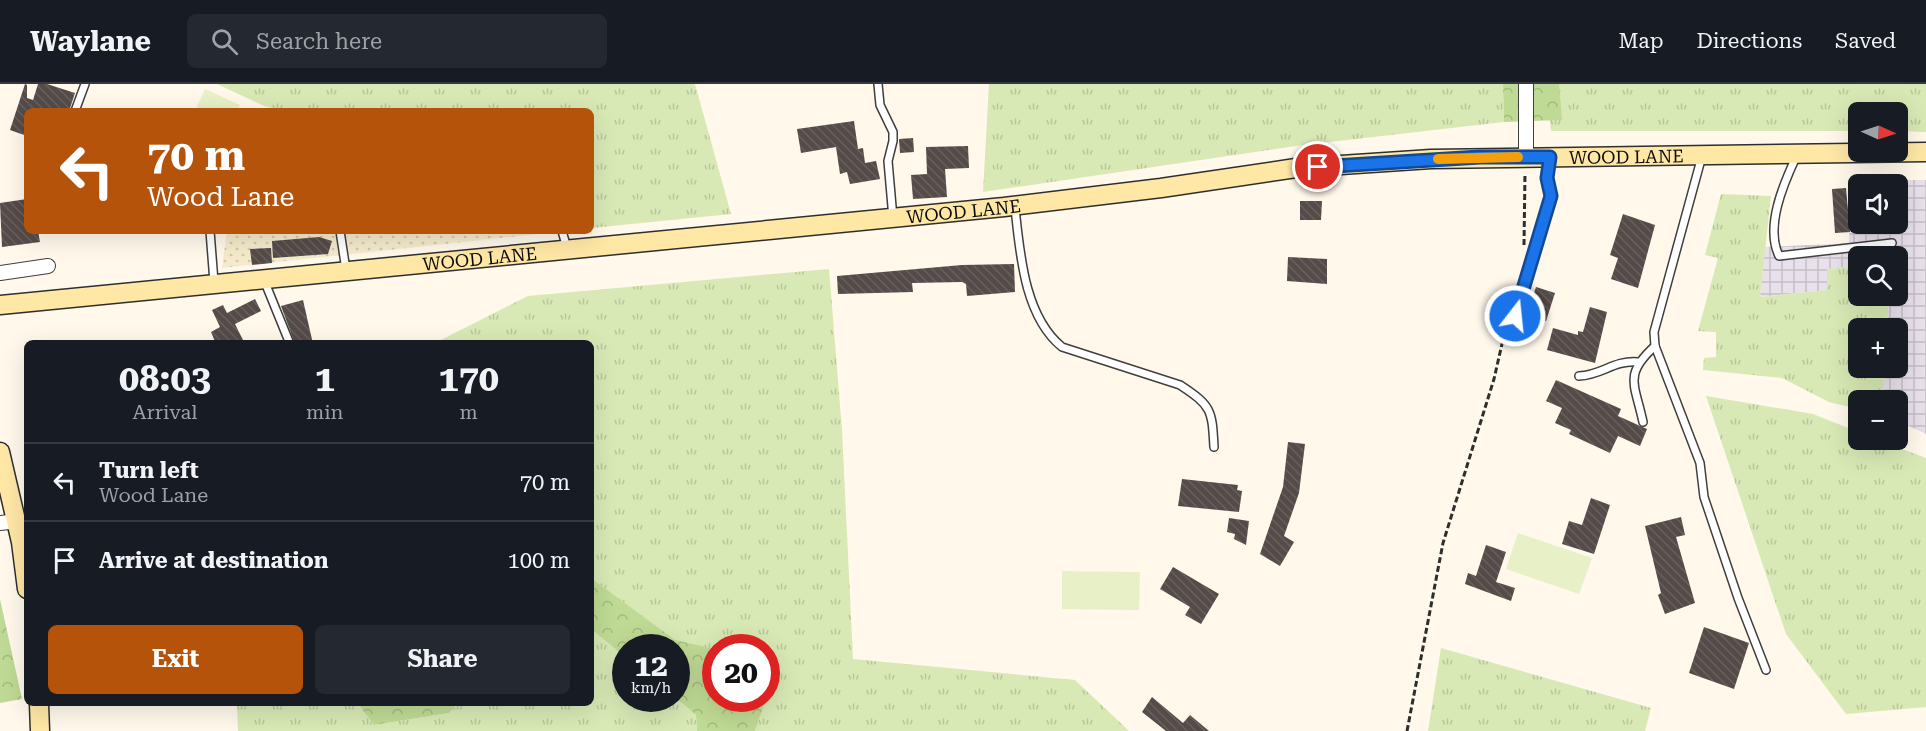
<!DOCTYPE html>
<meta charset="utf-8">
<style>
:root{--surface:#171b24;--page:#242831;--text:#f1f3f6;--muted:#9ea1a6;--line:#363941;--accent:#b45309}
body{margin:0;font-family:"Roboto Serif",serif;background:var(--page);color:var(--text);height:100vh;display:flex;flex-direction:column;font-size:22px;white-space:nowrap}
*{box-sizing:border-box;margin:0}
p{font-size:20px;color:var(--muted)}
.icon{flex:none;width:33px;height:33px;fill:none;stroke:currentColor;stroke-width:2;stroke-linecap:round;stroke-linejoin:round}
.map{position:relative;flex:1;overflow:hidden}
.side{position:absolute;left:24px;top:256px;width:570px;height:366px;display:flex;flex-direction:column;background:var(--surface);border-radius:9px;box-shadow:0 6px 24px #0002}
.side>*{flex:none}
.top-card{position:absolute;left:24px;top:24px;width:570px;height:126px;border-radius:9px;box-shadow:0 6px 24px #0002;background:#b45309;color:#fff;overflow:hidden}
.needle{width:39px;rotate:93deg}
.fabs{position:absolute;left:1848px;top:18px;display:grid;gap:12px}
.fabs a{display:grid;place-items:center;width:60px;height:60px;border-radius:9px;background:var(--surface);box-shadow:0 6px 24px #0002;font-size:30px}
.speed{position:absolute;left:612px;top:550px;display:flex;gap:12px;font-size:30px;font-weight:700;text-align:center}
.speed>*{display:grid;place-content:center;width:78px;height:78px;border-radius:50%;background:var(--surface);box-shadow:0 6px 24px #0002;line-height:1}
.speed small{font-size:15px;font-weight:400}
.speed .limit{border:9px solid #d22;background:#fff;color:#111}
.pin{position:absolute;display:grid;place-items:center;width:51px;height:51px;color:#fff;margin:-26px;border:3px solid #fff;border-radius:50%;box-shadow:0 2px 6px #0007}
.me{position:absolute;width:66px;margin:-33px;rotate:16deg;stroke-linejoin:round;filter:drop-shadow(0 0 4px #0008)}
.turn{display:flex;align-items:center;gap:21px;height:126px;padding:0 24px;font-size:27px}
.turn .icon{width:78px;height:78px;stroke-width:2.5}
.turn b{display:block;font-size:42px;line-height:51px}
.eta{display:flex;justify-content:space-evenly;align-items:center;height:102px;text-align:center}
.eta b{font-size:36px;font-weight:700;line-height:42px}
.primary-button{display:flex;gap:12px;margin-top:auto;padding:12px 24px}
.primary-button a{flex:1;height:69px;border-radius:9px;background:var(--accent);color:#fff;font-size:24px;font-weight:700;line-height:69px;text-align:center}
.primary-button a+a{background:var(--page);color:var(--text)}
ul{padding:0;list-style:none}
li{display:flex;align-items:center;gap:18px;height:78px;padding:0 24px;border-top:2px solid var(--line)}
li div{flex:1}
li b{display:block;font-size:22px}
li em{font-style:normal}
header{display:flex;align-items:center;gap:36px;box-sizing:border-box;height:84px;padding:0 30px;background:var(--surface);border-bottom:2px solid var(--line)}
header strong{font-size:28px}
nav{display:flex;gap:33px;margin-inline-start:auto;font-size:21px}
.search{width:420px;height:54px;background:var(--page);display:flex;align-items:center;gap:15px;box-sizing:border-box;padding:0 21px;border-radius:9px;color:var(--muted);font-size:22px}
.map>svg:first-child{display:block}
.industrial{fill:url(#industrial-grid);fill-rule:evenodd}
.farmland{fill:url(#farmland-dots)}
.grass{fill:url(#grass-tufts)}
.forest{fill:url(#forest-crowns)}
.pitch{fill:#e8f0c7}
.building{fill:url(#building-back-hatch)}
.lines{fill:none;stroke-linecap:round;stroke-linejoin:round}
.lane-casing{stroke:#3f3f3f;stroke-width:10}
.street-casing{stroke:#3f3f3f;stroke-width:16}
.secondary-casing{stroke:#2e2e2e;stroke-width:21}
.path{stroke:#2e2e2e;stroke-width:3;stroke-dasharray:6 3;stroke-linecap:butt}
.lane{stroke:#fff;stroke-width:7}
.street{stroke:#fff;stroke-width:14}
.secondary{stroke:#ffe7a6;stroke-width:18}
.route-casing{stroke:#114b97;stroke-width:15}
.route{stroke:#1a73e8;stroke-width:10}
.slow{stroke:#f59e0b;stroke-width:10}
.labels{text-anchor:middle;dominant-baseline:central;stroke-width:6;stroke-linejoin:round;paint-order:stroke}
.street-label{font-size:18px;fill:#0c0c0c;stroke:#fff}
</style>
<header>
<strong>Waylane</strong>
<div class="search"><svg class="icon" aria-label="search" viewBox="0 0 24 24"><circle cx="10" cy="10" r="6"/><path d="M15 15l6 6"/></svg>Search here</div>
<nav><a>Map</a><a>Directions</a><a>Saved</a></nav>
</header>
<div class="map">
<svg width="1926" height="647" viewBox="0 0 1926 647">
<defs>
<pattern id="industrial-grid" width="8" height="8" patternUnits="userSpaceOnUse" patternTransform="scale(1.5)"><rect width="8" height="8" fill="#e8e0eb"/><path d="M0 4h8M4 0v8" fill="none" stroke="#c6bfc8"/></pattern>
<pattern id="farmland-dots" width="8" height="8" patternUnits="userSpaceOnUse" patternTransform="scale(1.5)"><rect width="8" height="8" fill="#f5ebcc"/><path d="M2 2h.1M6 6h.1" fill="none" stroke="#d1c8ae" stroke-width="1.8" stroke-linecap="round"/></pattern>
<pattern id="grass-tufts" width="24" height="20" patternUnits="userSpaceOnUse" patternTransform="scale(1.5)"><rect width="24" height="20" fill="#d8e9b5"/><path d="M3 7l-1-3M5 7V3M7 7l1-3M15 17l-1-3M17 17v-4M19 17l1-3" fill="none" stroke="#b8c79a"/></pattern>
<pattern id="forest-crowns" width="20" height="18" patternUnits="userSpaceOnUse" patternTransform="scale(1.5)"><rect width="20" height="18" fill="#bfda94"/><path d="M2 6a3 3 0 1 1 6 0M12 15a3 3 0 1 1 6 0" fill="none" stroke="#a3ba7e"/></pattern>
<pattern id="building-back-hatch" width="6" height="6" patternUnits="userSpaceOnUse" patternTransform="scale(1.5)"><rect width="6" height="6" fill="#554b48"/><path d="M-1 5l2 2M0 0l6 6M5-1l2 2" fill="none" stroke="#68605e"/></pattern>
</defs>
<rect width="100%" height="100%" fill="#fff8eb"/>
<path class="industrial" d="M 1852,96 L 1926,96 L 1926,350 L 1898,337 L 1898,316 L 1883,316 L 1885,284 L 1898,284 L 1898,244 L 1887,244 L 1889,212 L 1898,212 L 1898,172 L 1858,172 L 1850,176 L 1849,183 L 1828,185 L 1827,206 L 1760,213 L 1765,163 L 1849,159 ZM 1858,100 L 1898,100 L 1898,140 L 1858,140 Z"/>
<polygon class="farmland" points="227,147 565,147 222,184"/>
<g class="grass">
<polygon points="217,0 695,0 731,130 591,144 591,27 283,27 264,22"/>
<polygon points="989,0 1503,0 1504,38 1303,61 983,108"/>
<polygon points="1546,0 1926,0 1926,48 1898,47 1898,28 1858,28 1858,47 1551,47"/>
<polygon points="1721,110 1771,112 1760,213 1827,206 1827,185 1848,183 1850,176 1858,175 1858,212 1889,212 1887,244 1858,244 1858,284 1885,284 1883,316 1858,316 1858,325 1829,318 1782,294 1703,286 1704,274 1716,273 1716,248 1698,247 1718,174 1705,171"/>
<polygon points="829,185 842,346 853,575 1075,596 1129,647 755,647 778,577 767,575 766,564 715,565 675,557 591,494 591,260 433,260 528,212"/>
<polygon points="1706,312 1813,330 1858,348 1858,356 1878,356 1926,374 1926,623 1846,630 1786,550"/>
<polygon points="591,545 625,573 626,615 677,615 696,631 697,647 238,647 237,620 358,620 374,641 449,629 457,620 591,620"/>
<polygon points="1441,564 1651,624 1645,647 1428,647"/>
</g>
<g class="forest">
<polygon points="1503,0 1559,0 1562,36 1504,38"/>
<polygon points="591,494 675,556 715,565 716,615 766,615 755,647 697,647 696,631 677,615 676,564 626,564 625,573 591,545"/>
<polygon points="0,515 22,615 0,619"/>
<polygon points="358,620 457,620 449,629 374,641"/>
</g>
<g class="pitch">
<polygon points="205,5 240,21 237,27 195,27"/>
<polygon points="1518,449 1592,474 1579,510 1506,485"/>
<polygon points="1062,487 1140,488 1139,526 1062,525"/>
</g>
<g class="building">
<polygon points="25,0 27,1 27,14 33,16 38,0 47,0 75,9 69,27 27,27 27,52 10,46"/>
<polygon points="854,37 858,65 863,64 865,79 876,77 880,95 850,100 847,88 840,90 836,63 801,69 797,45"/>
<polygon points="913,54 914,68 900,69 899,55"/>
<polygon points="968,62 969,84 945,85 947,113 913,115 911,91 927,90 926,63"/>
<polygon points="1846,104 1850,148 1835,149 1832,105"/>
<polygon points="27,115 27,147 38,147 40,158 2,163 0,119"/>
<polygon points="1300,117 1322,117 1321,136 1300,136"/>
<polygon points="1623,130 1655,141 1638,204 1611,195 1618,174 1610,171"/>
<polygon points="319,153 332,157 328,170 273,174 272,157"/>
<polygon points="271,164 272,179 252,181 250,165"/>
<polygon points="1288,173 1327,175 1327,200 1287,197"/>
<polygon points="1014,180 1015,208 967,212 966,200 962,198 912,199 913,208 838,210 837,192 962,181"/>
<polygon points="1536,203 1555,209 1546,237 1527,231"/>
<polygon points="255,215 261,227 235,240 245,260 216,260 211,248 220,243 212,226 223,221 227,229"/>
<polygon points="303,216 313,260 295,260 281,222"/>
<polygon points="1590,223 1607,228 1595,279 1547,266 1553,244 1578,251 1578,247 1583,248"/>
<polygon points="1556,296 1621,325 1618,332 1647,345 1640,362 1618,352 1610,369 1569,350 1571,346 1555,339 1562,324 1546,317"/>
<polygon points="1288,358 1305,360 1299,409 1284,452 1294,458 1280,482 1260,470 1283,403"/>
<polygon points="1182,395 1238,401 1237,406 1242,407 1239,428 1178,422"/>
<polygon points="1591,414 1610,421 1594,470 1562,460 1569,437 1582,441"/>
<polygon points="1681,433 1685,451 1676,453 1695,519 1665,530 1658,511 1661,509 1645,442"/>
<polygon points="1229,434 1249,437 1246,461 1234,455 1235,450 1227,448"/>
<polygon points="1486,461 1506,468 1496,498 1515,504 1511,517 1465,500 1468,489 1476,492"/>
<polygon points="1173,483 1219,510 1201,540 1185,531 1190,523 1160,505"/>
<polygon points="1704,543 1749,559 1734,605 1689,589"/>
<polygon points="1152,613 1183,639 1190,631 1209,647 1166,647 1142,628"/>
</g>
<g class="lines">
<defs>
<g id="lane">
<polyline points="878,0 880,21 893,48 893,57 888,77 893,134"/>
<polyline points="75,27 85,0"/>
<polyline points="1702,72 1654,248 1655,262 1700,379 1704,413 1738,514 1766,586"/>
<path d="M 1796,73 C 1783,101 1765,143 1779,172 L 1892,159"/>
<path d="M 1015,124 C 1020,169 1024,232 1062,263 L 1180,301 C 1212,322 1212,326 1214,363"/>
<polyline points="210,147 214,198"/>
<polyline points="340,147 346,186"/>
<polyline points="562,147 567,164"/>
<polyline points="264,196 290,260"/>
<polyline points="1515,232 1551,112 1547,94 1550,76"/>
<path d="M 1579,292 C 1603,291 1613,276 1638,278"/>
<path d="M 1643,338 C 1635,300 1623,291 1655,262"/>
</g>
<g id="street">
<polyline points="1526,73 1526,0"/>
<polyline points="0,189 48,182"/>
<polyline points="0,439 17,437"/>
</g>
<g id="secondary">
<path id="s1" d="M 0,221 L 1004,123 L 1161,104 L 1296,84 L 1431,75 L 1926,68"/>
<polyline points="0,368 21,458 27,505"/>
<polyline points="39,620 40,647"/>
</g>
</defs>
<use href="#lane" class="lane-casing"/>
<use href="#street" class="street-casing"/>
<use href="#secondary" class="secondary-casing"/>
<g class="path">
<polyline points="1524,161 1525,89"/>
<polyline points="1407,647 1443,459 1494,295 1507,238"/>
</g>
<use href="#lane" class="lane"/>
<use href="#street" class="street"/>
<use href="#secondary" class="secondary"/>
</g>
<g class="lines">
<defs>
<polyline id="route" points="1318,83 1480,73 1550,73 1547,94 1551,112 1515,232"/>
</defs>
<use href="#route" class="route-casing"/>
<use href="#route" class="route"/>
<polyline class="slow" points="1438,75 1518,73"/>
</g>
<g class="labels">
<g class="street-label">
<text stroke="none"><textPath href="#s1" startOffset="1634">WOOD LANE</textPath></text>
<text stroke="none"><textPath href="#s1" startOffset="968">WOOD LANE</textPath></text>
<text stroke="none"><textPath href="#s1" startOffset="482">WOOD LANE</textPath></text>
</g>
</g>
</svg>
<div class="fabs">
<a><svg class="needle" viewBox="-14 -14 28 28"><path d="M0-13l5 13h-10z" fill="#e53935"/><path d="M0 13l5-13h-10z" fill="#9ea1a6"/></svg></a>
<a><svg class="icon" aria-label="sound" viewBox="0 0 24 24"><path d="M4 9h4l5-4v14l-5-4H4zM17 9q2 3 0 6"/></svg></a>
<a><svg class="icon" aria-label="search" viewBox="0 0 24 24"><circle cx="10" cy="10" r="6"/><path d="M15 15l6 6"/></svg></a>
<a>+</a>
<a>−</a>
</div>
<div class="speed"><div>12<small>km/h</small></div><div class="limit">20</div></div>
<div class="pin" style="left:1318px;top:83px;background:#d93025"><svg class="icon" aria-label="arrive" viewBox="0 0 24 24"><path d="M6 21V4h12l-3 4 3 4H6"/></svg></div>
<svg class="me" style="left:1515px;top:232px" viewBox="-20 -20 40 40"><circle r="17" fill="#1a73e8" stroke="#fff" stroke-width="3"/><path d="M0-11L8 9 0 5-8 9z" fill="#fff"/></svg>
<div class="top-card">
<div class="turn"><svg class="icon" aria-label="left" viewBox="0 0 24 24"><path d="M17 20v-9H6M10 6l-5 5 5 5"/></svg><div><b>70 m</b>Wood Lane</div></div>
</div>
<section class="side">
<div class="eta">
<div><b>08:03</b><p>Arrival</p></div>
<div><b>1</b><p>min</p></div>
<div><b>170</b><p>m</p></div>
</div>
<ul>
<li><svg class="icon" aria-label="left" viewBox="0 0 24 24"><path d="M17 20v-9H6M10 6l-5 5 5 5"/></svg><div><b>Turn left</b><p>Wood Lane</p></div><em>70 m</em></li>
<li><svg class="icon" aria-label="arrive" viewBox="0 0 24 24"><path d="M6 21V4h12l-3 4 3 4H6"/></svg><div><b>Arrive at destination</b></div><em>100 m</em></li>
</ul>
<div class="primary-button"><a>Exit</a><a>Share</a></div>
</section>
</div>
